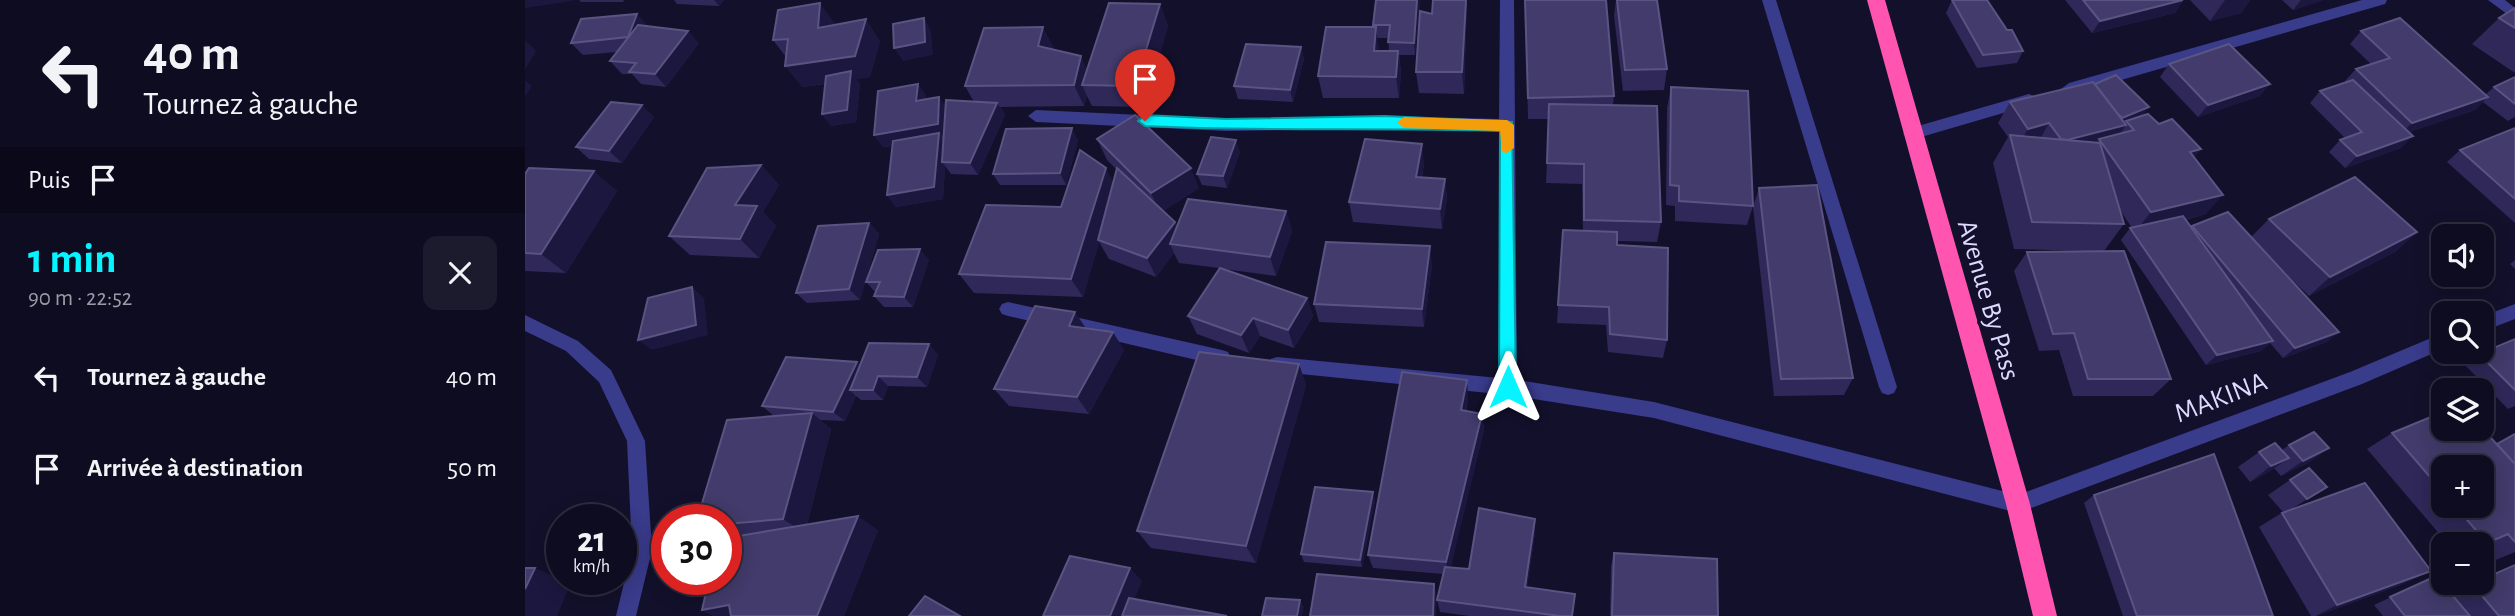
<!DOCTYPE html>
<html lang="fr">
<meta charset="utf-8">
<style>
:root{--surface:#0e0c20;--page:#1c1a2d;--text:#f1f3f6;--muted:#9b9ba5;--line:#2e2c3e;--accent:#06f4ff}
body{margin:0;font-family:"Alegreya Sans",sans-serif;background:var(--page);color:var(--text);height:100vh;display:flex;flex-direction:column;font-size:26px;white-space:nowrap}
*{box-sizing:border-box;margin:0}
p{font-size:23px;color:var(--muted)}
.icon{flex:none;width:38px;height:38px;fill:none;stroke:currentColor;stroke-width:2;stroke-linecap:round;stroke-linejoin:round}
.map{position:relative;flex:1;overflow:hidden}
.details{display:flex;flex-direction:column;background:var(--surface);width:525px}
.details>*{flex:none}
.guide{background:#0e0c20;color:var(--text);overflow:hidden}
.controls{position:absolute;left:1906px;top:224px;display:grid;gap:14px}
.controls a{display:grid;place-items:center;width:63px;height:63px;border-radius:14px;background:var(--surface);box-shadow:0 4px 18px #0003,0 0 0 2px var(--line);font-size:35px}
.speed{position:absolute;left:21px;top:504px;display:flex;gap:14px;font-size:35px;font-weight:700;text-align:center}
.speed>*{display:grid;place-content:center;width:91px;height:91px;border-radius:50%;background:var(--surface);box-shadow:0 4px 18px #0003,0 0 0 2px var(--line);line-height:1}
.speed small{font-size:18px;font-weight:400}
.speed .limit{border:10px solid #d22;background:#fff;color:#111}
.pin{position:absolute;display:grid;place-items:center;width:60px;height:60px;color:#fff;margin:-72px -30px;border-radius:50% 50% 50% 0;rotate:-45deg;box-shadow:0 0 7px #0007}
.pin .icon{rotate:45deg}
.me{position:absolute;width:77px;margin:-38px;rotate:0deg;stroke-linejoin:round;filter:drop-shadow(0 0 5px #0008)}
.turn{display:flex;align-items:center;gap:24px;height:147px;padding:0 28px;font-size:32px}
.turn .icon{width:91px;height:91px;stroke-width:2.5}
.turn b{display:block;font-size:49px;line-height:60px}
.then{display:flex;align-items:center;height:66px;padding:0 28px;background:#0003;gap:14px;font-size:26px}
.round{display:grid;place-items:center;flex:none;width:74px;height:74px;border-radius:14px;background:var(--page)}
.headline{display:flex;align-items:center;justify-content:space-between;height:119px;padding:0 28px}
h1{font-size:42px;font-weight:700;line-height:52px;color:var(--accent)}
ul{padding:0;list-style:none}
li{display:flex;align-items:center;gap:21px;height:91px;padding:0 28px}
li div{flex:1}
li b{display:block;font-size:26px}
li em{font-style:normal}
main{display:flex;flex:1;min-height:0}
.map>svg:first-child{display:block}
.lines{fill:none;stroke-linecap:round;stroke-linejoin:round}
.minor{fill:#393b8b;fill-rule:evenodd}
.highway{fill:#ff55b0;fill-rule:evenodd}
.wall{fill:#2f2859;fill-rule:evenodd}
.shaded-wall{fill:#1c173f}
.building{fill:#423b6b;stroke:#5a5482;stroke-width:2}
.route{fill:#06f4ff;stroke:#049fa6;stroke-width:2}
.slow{fill:#f59e0b}
.labels{text-anchor:middle;dominant-baseline:central;stroke-width:7;stroke-linejoin:round;paint-order:stroke}
.street-label{font-size:28px;fill:#dcdaff;stroke:#13102b}
</style>
<main>
<section class="details">
<div class="guide">
<div class="turn"><svg class="icon" aria-label="left" viewBox="0 0 24 24"><path d="M17 20v-9H6M10 6l-5 5 5 5"/></svg><div><b>40 m</b>Tournez à gauche</div></div>
<div class="then">Puis<svg class="icon" aria-label="arrive" viewBox="0 0 24 24"><path d="M6 21V4h12l-3 4 3 4H6"/></svg></div>
</div>
<div class="headline"><div><h1>1 min</h1><p>90 m · 22:52</p></div><a class="round"><svg class="icon" aria-label="close" viewBox="0 0 24 24"><path d="M6 6l12 12M18 6L6 18"/></svg></a></div>
<ul>
<li><svg class="icon" aria-label="left" viewBox="0 0 24 24"><path d="M17 20v-9H6M10 6l-5 5 5 5"/></svg><div><b>Tournez à gauche</b></div><em>40 m</em></li>
<li><svg class="icon" aria-label="arrive" viewBox="0 0 24 24"><path d="M6 21V4h12l-3 4 3 4H6"/></svg><div><b>Arrivée à destination</b></div><em>50 m</em></li>
</ul>
</section>
<div class="map">
<svg width="1990" height="616" viewBox="0 0 1990 616">
<rect width="100%" height="100%" fill="#13102b"/>
<g class="lines">
<g class="minor">
<polygon points="975,0 989,0 992,380 1129,402 1493,495 1825,372 1918,333 1918,349 1837,384 1493,513 1129,418 983,395 746,371 743,365 746,359 752,357 974,378 974,131 860,128 701,131 511,122 503,116 511,110 701,119 860,116 974,119"/>
<polygon points="1237,0 1251,0 1372,387 1369,393 1363,395 1357,393 1354,387"/>
<polygon points="1837,0 1862,0 1860,4 1544,95 1536,89 1544,83"/>
<polygon points="1963,0 1980,0 1990,8 1990,20"/>
<polygon points="1504,94 1509,96 1512,100 1509,104 1386,140 1378,134 1386,128"/>
<polygon points="483,302 697,350 703,352 706,358 703,364 697,366 483,316 477,314 474,309 477,304"/>
<polygon points="1990,304 1990,319 1956,332 1956,317"/>
<polygon points="0,315 53,341 86,370 120,441 127,550 111,616 91,616 107,550 102,441 74,382 41,351 0,331"/>
</g>
<polygon class="highway" points="1342,0 1360,0 1505,504 1532,616 1508,616 1481,504"/>
</g>
<g class="wall">
<polygon points="54,0 99,0 98,2 56,2"/>
<polygon points="149,0 199,0 194,6 152,4"/>
<path d="M 851,0 L 894,0 L 890,55 L 874,55 L 876,72 L 874,98 L 798,98 L 793,76 L 848,27 ZM 852,38 L 863,38 L 864,51 L 854,51 Z"/>
<polygon points="942,0 939,94 894,93 891,72 907,14"/>
<polygon points="1000,0 1089,96 1088,105 1136,222 1132,242 1092,241 1092,245 1142,340 1138,358 1083,352 1081,325 1032,323 1038,230 1058,231 1057,184 1021,183 1024,119 1003,119"/>
<polygon points="1091,0 1132,0 1142,69 1139,90 1098,91 1089,16"/>
<polygon points="1427,0 1482,30 1498,51 1492,63 1452,68 1421,13"/>
<polygon points="1540,0 1658,0 1650,13 1567,33"/>
<polygon points="1665,0 1725,0 1716,13 1685,21"/>
<polygon points="1757,0 1798,0 1768,10"/>
<polygon points="635,4 643,26 619,107 567,106 562,96 559,106 475,107 480,115 453,175 426,174 420,166 418,199 371,207 362,195 367,146 358,147 349,135 393,84 401,96 401,99 421,107 449,102 440,86 529,48 529,50 562,69"/>
<polygon points="1990,8 1990,73 1947,44 1974,18"/>
<polygon points="310,25 355,41 345,77 331,79 335,84 331,122 306,126 297,114 300,84 277,87 261,57 248,40"/>
<polygon points="123,27 174,43 141,87 116,84 107,74 97,74 85,61 92,52 58,55 46,43"/>
<polygon points="1836,31 1960,95 1969,87 1990,77 1990,117 1983,121 1958,102 1950,110 1884,132 1876,148 1820,168 1804,152 1815,140 1820,138 1785,103 1795,91 1821,82 1820,81 1831,69 1846,64 1825,44"/>
<polygon points="776,47 779,59 768,102 713,99 709,86"/>
<polygon points="1644,64 1735,96 1673,117 1635,77"/>
<polygon points="1146,87 1228,206 1222,225 1150,221 1150,206 1141,205 1142,108"/>
<polygon points="1485,102 1618,115 1676,149 1669,157 1681,214 1660,220 1666,227 1667,226 1726,237 1744,219 1892,232 1870,252 1784,296 1750,263 1802,342 1758,358 1745,343 1736,351 1681,365 1596,240 1605,228 1607,228 1595,210 1599,224 1579,251 1646,379 1628,396 1548,396 1534,350 1514,351 1489,271 1502,252 1561,251 1489,249 1468,163 1483,137 1473,123"/>
<polygon points="129,117 97,163 64,159 51,147"/>
<polygon points="1990,128 1990,223 1922,162 1935,150"/>
<polygon points="572,139 674,188 638,211 650,222 652,226 761,211 767,231 751,276 699,269 782,298 788,316 769,348 735,336 724,353 672,334 663,316 694,268 654,263 649,253 631,277 584,259 574,242 558,297 449,293 434,274 536,207 588,182 591,169 582,160"/>
<polygon points="553,140 541,185 475,185 468,174"/>
<polygon points="715,152 702,188 677,185 672,174"/>
<polygon points="899,164 897,178 920,179 922,199 917,229 828,222 824,202"/>
<polygon points="236,165 254,185 238,212 251,226 234,258 165,255 144,236"/>
<polygon points="0,174 92,191 41,273 0,271"/>
<polygon points="1234,188 1328,378 1319,395 1249,396 1228,207"/>
<polygon points="344,223 354,234 335,300 282,303 271,293"/>
<polygon points="404,260 388,307 359,307 349,296 351,293 341,282"/>
<polygon points="1990,260 1990,269 1985,264"/>
<polygon points="907,265 899,327 794,322 789,304"/>
<polygon points="561,329 599,350 564,414 484,406 469,389"/>
<polygon points="1990,339 1990,406 1983,409 1939,364 1954,354"/>
<polygon points="404,344 413,355 402,387 363,386 358,400 336,400 331,396 320,421 295,420 306,429 282,525 353,530 319,616 189,616 177,610 201,579 201,520 249,416 237,406 332,362 335,365"/>
<polygon points="774,364 781,385 731,563 626,548 612,531"/>
<polygon points="943,397 941,411 957,414 959,430 925,568 944,569 1010,533 1002,587 1047,616 944,616 915,612 912,600 918,574 848,568 843,555"/>
<path d="M 1867,433 L 1972,444 L 1990,434 L 1990,552 L 1966,562 L 1956,551 L 1956,544 L 1923,544 L 1842,449 ZM 1918,467 L 1956,506 L 1918,506 Z"/>
<polygon points="1764,445 1804,448 1781,464 1756,476 1749,468 1742,473 1725,482 1713,467 1734,452 1757,450"/>
<polygon points="1765,480 1802,487 1765,510 1878,584 1791,616 1786,616 1734,527 1758,512 1743,495"/>
<polygon points="1569,495 1748,616 1598,616 1559,503"/>
<polygon points="850,500 837,567 779,562 776,554"/>
<polygon points="1089,553 1193,616 1085,616 1086,566"/>
<polygon points="1911,576 1926,593 1950,583 1990,616 1858,616 1849,605"/>
</g>
<g class="shaded-wall">
<polygon points="0,0 48,0 47,1 0,8"/>
<polygon points="189,0 199,0 194,6"/>
<polygon points="892,0 894,0 895,3 890,55 889,43"/>
<polygon points="941,0 942,0 939,94 937,72"/>
<polygon points="1658,0 1650,13 1567,33 1575,21"/>
<polygon points="1700,0 1725,0 1716,13 1685,21"/>
<polygon points="1776,0 1798,0 1768,10"/>
<polygon points="295,3 310,24 293,28"/>
<polygon points="635,4 643,26 619,107 610,86"/>
<polygon points="112,14 123,26 103,37"/>
<polygon points="399,18 406,31 408,55 378,61 369,48"/>
<polygon points="341,19 355,41 345,77 331,79 335,84 331,122 306,126 297,114 325,80 277,87 260,66"/>
<polygon points="518,27 529,48 524,67 513,46"/>
<polygon points="851,27 854,49 852,72 849,51"/>
<polygon points="163,31 174,43 141,87 130,74"/>
<polygon points="0,40 11,51 0,70"/>
<polygon points="776,47 779,59 768,102 765,90"/>
<polygon points="873,51 876,72 874,98 871,77"/>
<polygon points="556,56 566,78 557,85 562,96 559,106 549,85"/>
<polygon points="0,80 7,86 0,97"/>
<polygon points="393,84 401,96 400,113 391,101"/>
<polygon points="1745,84 1735,96 1673,117 1683,105"/>
<polygon points="414,97 422,109 421,136 416,137 422,145 417,162 420,166 418,199 371,207 362,195 413,138 358,147 349,135"/>
<polygon points="1963,97 1950,110 1875,135 1887,123"/>
<polygon points="472,103 480,115 453,175 445,163"/>
<polygon points="117,105 129,117 97,163 84,151"/>
<polygon points="1624,107 1615,119 1601,121 1598,125 1601,125 1587,145 1574,139 1566,151 1538,141"/>
<polygon points="1524,123 1512,144 1491,149 1503,129"/>
<polygon points="547,128 553,140 541,185 535,173"/>
<polygon points="1888,136 1876,148 1820,168 1832,156"/>
<polygon points="711,140 715,152 702,188 698,176"/>
<polygon points="897,144 899,164 893,197 891,177"/>
<polygon points="1676,149 1660,169 1665,152"/>
<polygon points="236,165 254,185 238,212 251,226 234,258 215,239 210,205"/>
<polygon points="581,168 591,188 558,297 546,279"/>
<polygon points="666,168 674,188 635,213 626,193"/>
<polygon points="69,171 92,191 41,273 16,254"/>
<polygon points="920,179 922,199 917,229 915,209"/>
<polygon points="1698,195 1681,214 1610,232 1626,212"/>
<polygon points="761,211 767,231 751,276 745,257"/>
<polygon points="650,222 658,241 645,244 649,253 631,277 622,258"/>
<polygon points="344,223 354,234 335,300 324,289"/>
<polygon points="1892,232 1870,252 1784,296 1805,277"/>
<polygon points="905,246 907,265 899,327 897,309"/>
<polygon points="395,249 404,260 388,307 379,297"/>
<polygon points="167,287 179,298 183,335 127,350 113,340"/>
<polygon points="782,298 788,316 769,348 763,330"/>
<polygon points="550,312 562,330 544,326"/>
<polygon points="728,318 735,336 724,353 716,335"/>
<polygon points="588,332 599,350 564,414 552,397"/>
<polygon points="1814,332 1802,342 1758,358 1770,348"/>
<polygon points="1748,341 1736,351 1681,365 1692,355"/>
<polygon points="404,344 413,355 402,387 392,377"/>
<polygon points="332,362 343,372 325,390 331,396 320,421 308,412"/>
<polygon points="774,364 781,385 731,563 721,546"/>
<polygon points="353,376 363,386 358,400 348,390"/>
<polygon points="942,380 943,397 937,427 936,410"/>
<polygon points="287,413 306,429 280,533 258,519"/>
<polygon points="957,414 959,430 924,575 921,562"/>
<polygon points="1804,448 1781,464 1756,476 1778,461"/>
<polygon points="1764,458 1742,473 1725,482 1746,466"/>
<polygon points="848,492 850,500 837,567 835,560"/>
<polygon points="333,516 353,530 319,616 292,616"/>
<polygon points="1010,519 1010,533 1000,599 1000,587"/>
<polygon points="10,568 46,583 32,616 0,616 0,589"/>
<polygon points="605,568 617,581 603,616 585,616"/>
<polygon points="1906,571 1878,584 1790,616 1812,605"/>
<polygon points="909,584 912,597 911,616 908,616"/>
<polygon points="775,600 779,607 777,616 772,616"/>
<polygon points="204,605 226,616 189,616 177,610"/>
</g>
<g class="building">
<polygon points="851,0 892,0 889,43 863,42 865,25 848,25"/>
<polygon points="908,0 941,0 937,72 891,72 895,11 907,14"/>
<polygon points="1000,0 1081,0 1089,96 1003,98"/>
<polygon points="1092,0 1132,0 1142,69 1100,70"/>
<polygon points="1427,0 1462,0 1482,30 1487,30 1498,51 1458,55"/>
<polygon points="1558,0 1658,0 1575,21"/>
<polygon points="295,3 293,28 341,19 330,56 260,66 263,39 248,40 253,10"/>
<polygon points="584,3 635,4 610,86 557,85"/>
<polygon points="1990,8 1990,28 1974,18"/>
<polygon points="112,14 103,37 46,43 56,19"/>
<polygon points="399,18 400,42 369,48 368,24"/>
<polygon points="1875,18 1963,97 1887,123 1831,69 1865,58 1836,31"/>
<polygon points="113,25 163,31 130,74 104,72 111,63 85,61"/>
<polygon points="518,27 513,46 556,56 549,85 440,86 459,28"/>
<polygon points="801,27 851,27 849,51 873,51 871,77 793,76"/>
<polygon points="721,44 776,47 765,90 709,86"/>
<polygon points="1704,44 1745,84 1683,105 1644,64"/>
<polygon points="326,71 322,110 297,114 301,76"/>
<polygon points="1591,75 1624,107 1597,118 1593,114 1570,84"/>
<polygon points="1990,77 1990,104 1969,87"/>
<polygon points="1828,80 1888,136 1832,156 1815,140 1837,132 1795,91"/>
<polygon points="1568,82 1601,125 1542,140 1536,139 1524,123 1503,129 1485,102"/>
<polygon points="393,84 391,101 414,97 413,124 349,135 353,91"/>
<polygon points="1146,87 1223,91 1228,206 1154,201 1154,186 1145,185"/>
<polygon points="421,100 472,103 445,163 417,162"/>
<polygon points="86,102 117,105 84,151 51,147"/>
<polygon points="1024,104 1132,106 1136,222 1059,220 1059,164 1022,163"/>
<polygon points="1623,114 1634,124 1647,119 1676,149 1665,152 1698,195 1626,212 1574,139 1609,130 1601,121"/>
<polygon points="610,115 666,168 626,193 572,139"/>
<polygon points="547,128 535,173 468,174 481,129"/>
<polygon points="1990,128 1990,199 1935,150"/>
<polygon points="414,133 409,187 362,195 368,141"/>
<polygon points="1485,135 1575,143 1599,224 1507,222"/>
<polygon points="686,137 711,140 698,176 672,174"/>
<polygon points="840,139 897,144 891,177 920,179 915,209 824,202"/>
<polygon points="555,150 581,168 546,279 434,274 461,205 536,207"/>
<polygon points="236,165 210,205 232,206 215,239 144,236 182,168"/>
<polygon points="4,168 69,171 16,254 0,253 0,174"/>
<polygon points="592,168 650,222 622,258 573,240"/>
<polygon points="1830,177 1892,232 1805,277 1744,219"/>
<polygon points="1292,185 1328,378 1256,379 1234,188"/>
<polygon points="663,199 761,211 745,257 645,244"/>
<polygon points="1703,212 1814,332 1770,348 1667,226"/>
<polygon points="1658,216 1748,341 1692,355 1605,228"/>
<polygon points="344,223 324,289 271,293 293,226"/>
<polygon points="1038,230 1092,232 1092,245 1143,248 1142,340 1085,334 1084,307 1033,305"/>
<polygon points="801,242 905,246 897,309 789,304"/>
<polygon points="395,249 379,297 349,296 355,282 341,282 353,250"/>
<polygon points="1599,251 1646,379 1563,379 1549,333 1528,334 1502,252"/>
<polygon points="695,268 782,298 763,330 728,318 716,335 663,316"/>
<polygon points="167,287 171,325 113,340 123,298"/>
<polygon points="510,306 550,312 544,326 588,332 552,397 469,389"/>
<polygon points="1990,339 1990,390 1954,354"/>
<polygon points="344,343 404,344 392,377 353,376 348,390 325,390"/>
<polygon points="674,352 774,364 721,546 612,531"/>
<polygon points="261,357 332,362 308,412 237,406"/>
<polygon points="877,372 942,380 936,410 957,414 921,562 843,555"/>
<polygon points="1918,412 1918,429 1956,429 1956,427 1990,464 1990,542 1983,534 1962,543 1930,506 1956,506 1956,467 1918,467 1918,492 1867,433"/>
<polygon points="287,413 258,519 201,524 201,520 172,520 202,420"/>
<polygon points="1789,432 1804,448 1778,461 1764,445"/>
<polygon points="1990,434 1990,464 1972,444"/>
<polygon points="1750,443 1764,458 1746,466 1734,452"/>
<polygon points="1689,454 1748,616 1612,616 1569,495"/>
<polygon points="1784,468 1802,487 1782,499 1765,480"/>
<polygon points="1840,483 1906,571 1812,605 1757,513"/>
<polygon points="790,487 848,492 835,560 776,554"/>
<polygon points="954,508 1010,519 1000,587 1050,594 1047,616 1035,616 912,600 920,567 944,569"/>
<polygon points="333,516 292,616 206,616 204,605 177,610 184,579 201,579 201,538"/>
<polygon points="1089,553 1192,559 1193,616 1087,616"/>
<polygon points="545,556 605,568 585,616 518,616"/>
<polygon points="1990,565 1990,616 1974,616 1947,584 1956,583 1956,580"/>
<polygon points="0,568 10,568 0,589"/>
<polygon points="792,574 909,584 908,616 785,616"/>
<polygon points="1911,576 1945,616 1880,616 1865,597"/>
<polygon points="400,596 435,616 384,616"/>
<polygon points="604,598 702,616 597,616"/>
<polygon points="741,598 775,600 772,616 737,616"/>
</g>
<path class="route" d="M 620,115 L 701,119 L 860,116 L 987,122 L 991,387 L 989,392 L 983,394 L 974,387 L 975,131 C 856,127 738,132 620,126 L 613,121 Z"/>
<polygon class="slow" points="879,117 982,120 989,125 989,148 982,153 977,152 975,131 879,128 872,122"/>
<g class="labels">
<g class="street-label">
<text transform="translate(1463 300) rotate(74)">Avenue By Pass</text>
<text transform="translate(1696 398) rotate(-21)">MAKINA</text>
</g>
</g>
</svg>
<div class="controls">
<a><svg class="icon" aria-label="sound" viewBox="0 0 24 24"><path d="M4 9h4l5-4v14l-5-4H4zM17 9q2 3 0 6"/></svg></a>
<a><svg class="icon" aria-label="search" viewBox="0 0 24 24"><circle cx="10" cy="10" r="6"/><path d="M15 15l6 6"/></svg></a>
<a><svg class="icon" aria-label="layers" viewBox="0 0 24 24"><path d="M12 4l9 5-9 5-9-5zM3 14l9 5 9-5"/></svg></a>
<a>+</a>
<a>−</a>
</div>
<div class="speed"><div>21<small>km/h</small></div><div class="limit">30</div></div>
<div class="pin" style="left:620px;top:121px;background:#d93025"><svg class="icon" aria-label="arrive" viewBox="0 0 24 24"><path d="M6 21V4h12l-3 4 3 4H6"/></svg></div>
<svg class="me" style="left:983px;top:387px" viewBox="-20 -20 40 40"><path d="M0-17L14 15 0 8-14 15z" fill="#06f4ff" stroke="#fff" stroke-width="4"/></svg>
</div>
</main>
